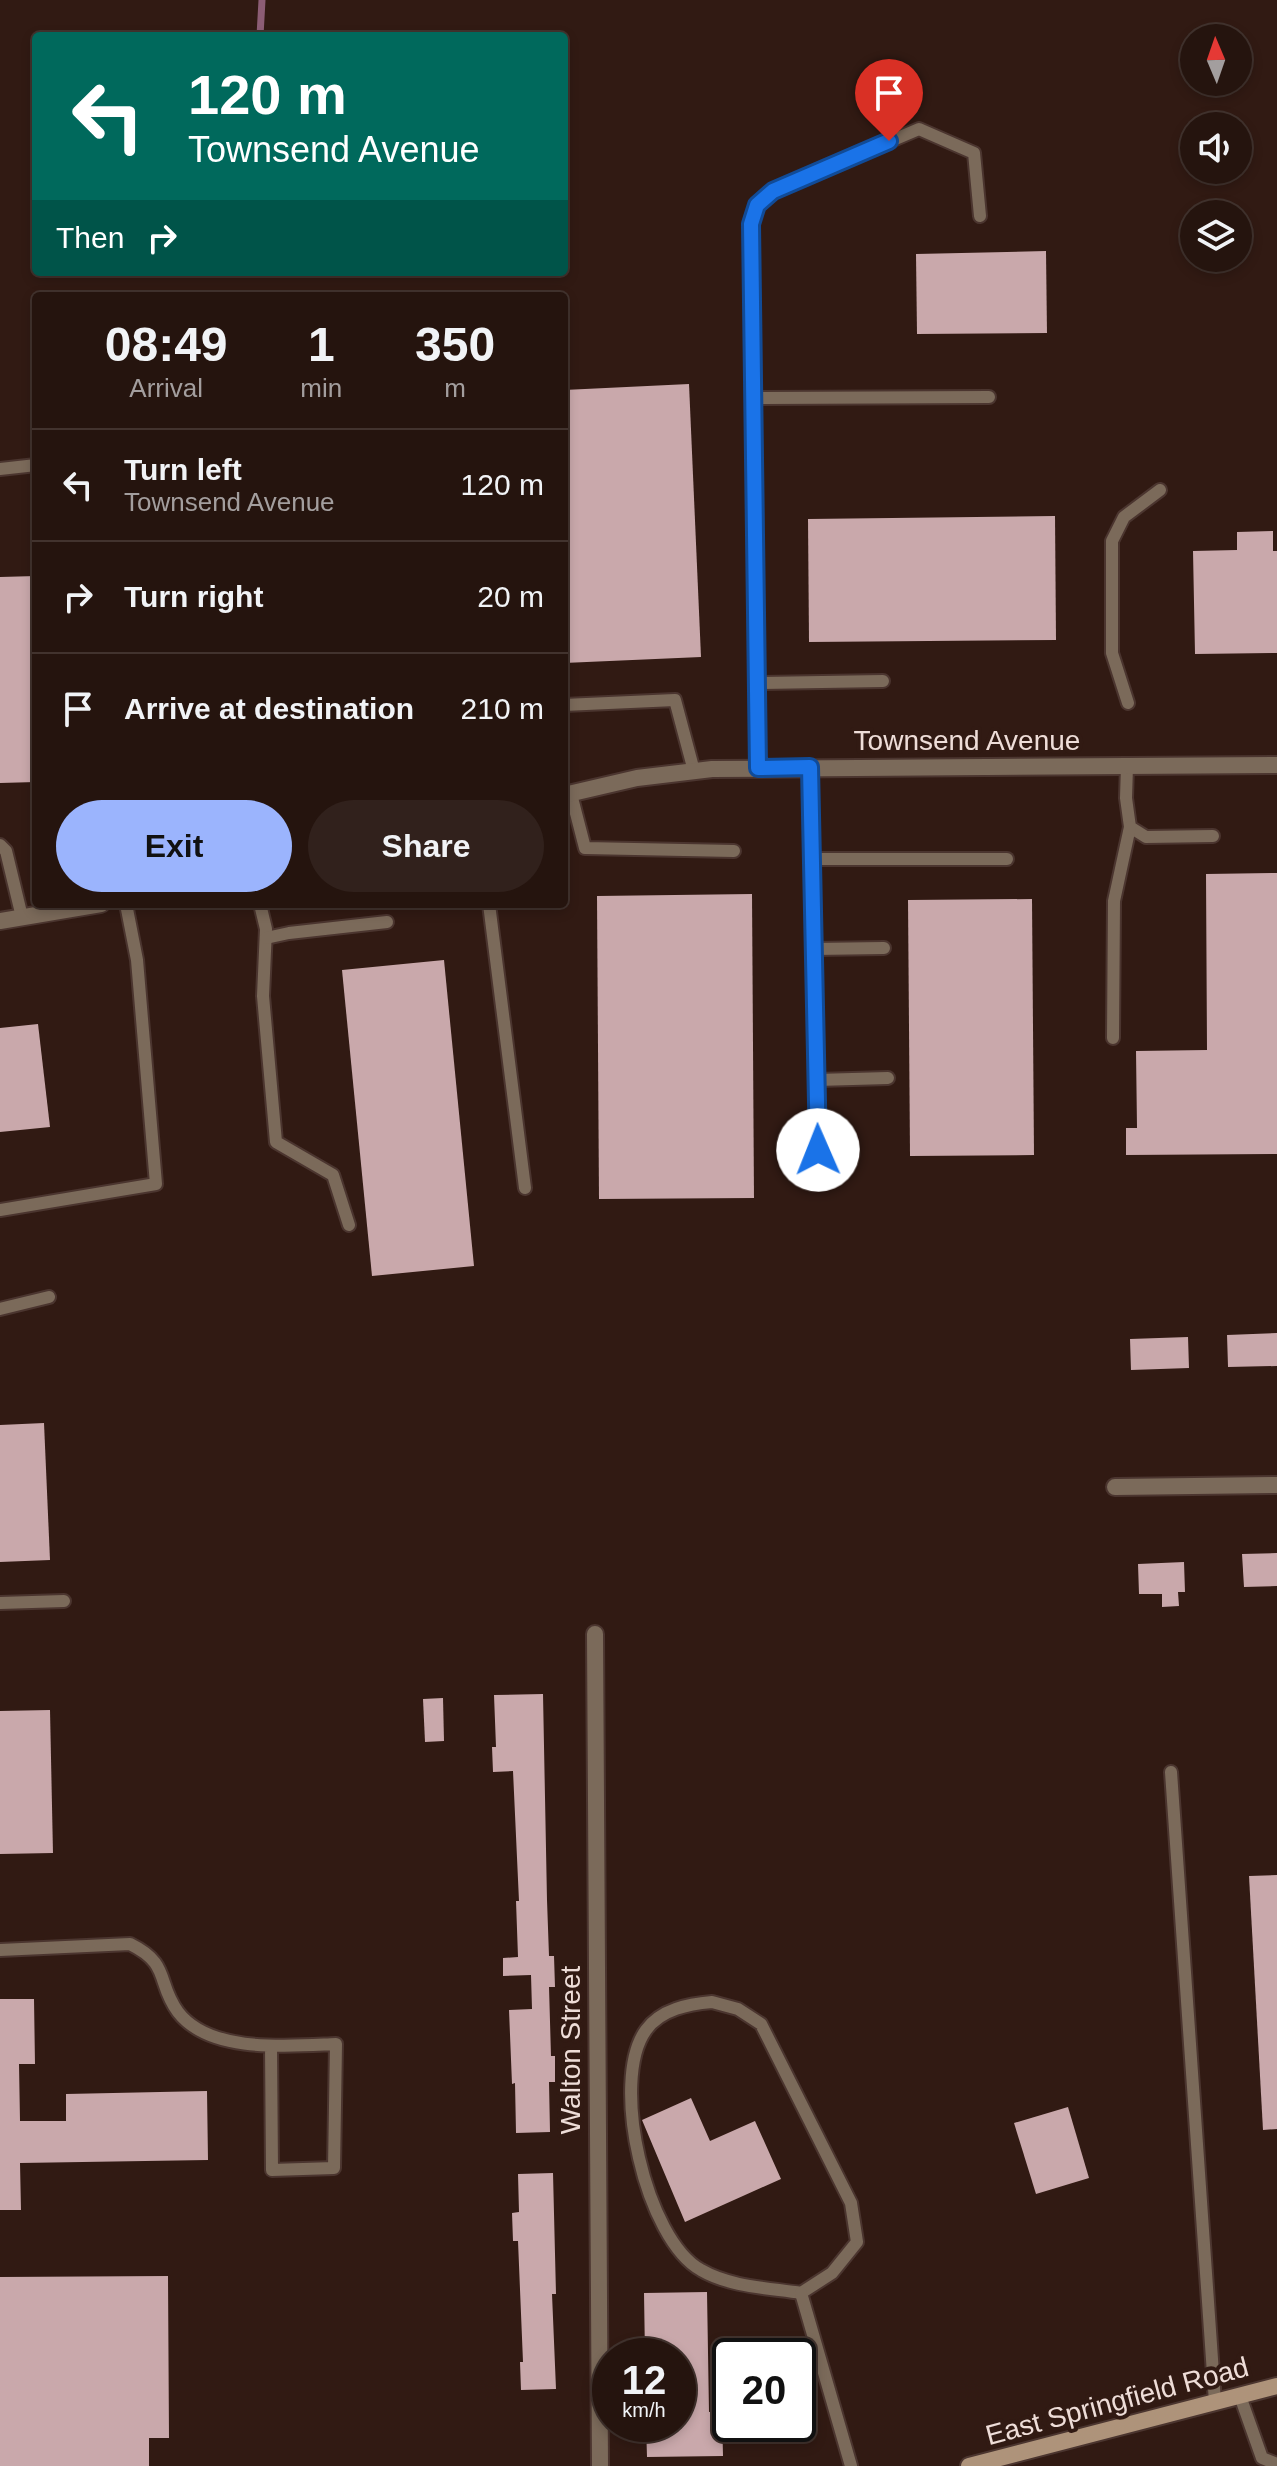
<!DOCTYPE html>
<style>
:root{--surface:#25140e;--page:#31211c;--text:#f1f3f6;--muted:#a39e9e;--line:#42332e;--accent:#9bb4fd}
body{margin:0;font-family:Helvetica,sans-serif;background:var(--page);color:var(--text);height:100vh;display:flex;flex-direction:column;font-size:30px;white-space:nowrap}
*{box-sizing:border-box;margin:0}
p{font-size:26px;color:var(--muted)}
.icon{flex:none;width:44px;height:44px;fill:none;stroke:currentColor;stroke-width:2;stroke-linecap:round;stroke-linejoin:round}
.map{position:relative;flex:1;overflow:hidden}
.sheet{position:absolute;left:32px;top:292px;width:536px;height:616px;display:flex;flex-direction:column;background:var(--surface);border-radius:8px;box-shadow:0 4px 12px #0003,0 0 0 2px var(--line)}
.sheet>*{flex:none}
.top-card{position:absolute;left:32px;top:32px;width:536px;height:244px;border-radius:8px;box-shadow:0 4px 12px #0003,0 0 0 2px var(--line);background:#00695c;color:#fff;overflow:hidden}
.needle{width:52px;rotate:358deg}
.fabs{position:absolute;left:1180px;top:24px;display:grid;gap:16px}
.fabs a{display:grid;place-items:center;width:72px;height:72px;border-radius:50%;background:var(--surface);box-shadow:0 4px 12px #0003,0 0 0 2px var(--line);font-size:40px}
.speed{position:absolute;left:592px;top:2338px;display:flex;gap:16px;font-size:40px;font-weight:700;text-align:center}
.speed>*{display:grid;place-content:center;width:104px;height:104px;border-radius:50%;background:var(--surface);box-shadow:0 4px 12px #0003,0 0 0 2px var(--line);line-height:1}
.speed small{font-size:20px;font-weight:400}
.speed .limit{border:4px solid #111;border-radius:12px;background:#fff;color:#111}
.pin{position:absolute;display:grid;place-items:center;width:68px;height:68px;color:#fff;margin:-82px -34px;border-radius:50% 50% 50% 0;rotate:-45deg;box-shadow:0 0 8px #0007}
.pin .icon{rotate:45deg}
.me{position:absolute;width:88px;margin:-44px;rotate:359deg;stroke-linejoin:round;filter:drop-shadow(0 0 6px #0008)}
.turn{display:flex;align-items:center;gap:28px;height:168px;padding:0 24px;font-size:36px}
.turn .icon{width:104px;height:104px;stroke-width:2.5}
.turn b{display:block;font-size:56px;line-height:68px}
.then{display:flex;align-items:center;height:76px;padding:0 24px;background:#0003;gap:16px;font-size:30px}
.eta{display:flex;justify-content:space-evenly;align-items:center;height:136px;text-align:center}
.eta b{font-size:48px;font-weight:700;line-height:56px}
.button{display:flex;gap:16px;margin-top:auto;padding:16px 24px}
.button a{flex:1;height:92px;border-radius:48px;background:var(--accent);color:#111;font-size:32px;font-weight:700;line-height:92px;text-align:center}
.button a+a{background:var(--page);color:var(--text)}
ul{padding:0;list-style:none}
li{display:flex;align-items:center;gap:24px;height:112px;padding:0 24px;border-top:2px solid var(--line)}
li div{flex:1}
li b{display:block;font-size:30px}
li em{font-style:normal}
.map>svg:first-child{display:block}
.lines{fill:none;stroke-linecap:round;stroke-linejoin:round}
.stream{stroke:#8c5d75;stroke-width:7}
.building{fill:#c9a8ab}
.lane-casing{stroke:#4b352f;stroke-width:16}
.street-casing{stroke:#4b352f;stroke-width:20}
.secondary-casing{stroke:#4b352f;stroke-width:20}
.lane{stroke:#7b6a5a;stroke-width:12}
.street{stroke:#7b6a5a;stroke-width:16}
.secondary{stroke:#ae937a;stroke-width:16}
.route-casing{stroke:#114b97;stroke-width:20}
.route{stroke:#1a73e8;stroke-width:14}
.labels{text-anchor:middle;dominant-baseline:central;stroke-width:8;stroke-linejoin:round;paint-order:stroke}
.street-label{font-size:28px;fill:#eeddd8;stroke:#311a13}
</style>
<div class="map">
<svg width="1277" height="2466" viewBox="0 0 1277 2466">
<rect width="100%" height="100%" fill="#311a13"/>
<g class="lines">
<polyline class="stream" points="260,36 262,0"/>
</g>
<g class="building">
<polygon points="1046,251 1047,333 917,334 916,254"/>
<polygon points="689,384 701,657 564,663 564,390"/>
<polygon points="1055,516 1056,640 809,642 808,519"/>
<polygon points="1273,531 1273,551 1277,551 1277,653 1195,654 1193,551 1237,550 1237,532"/>
<polygon points="36,576 36,782 0,783 0,577"/>
<polygon points="1277,873 1277,1154 1126,1155 1126,1128 1137,1128 1136,1051 1207,1050 1206,874"/>
<polygon points="752,894 754,1198 599,1199 597,896"/>
<polygon points="1032,899 1034,1155 910,1156 908,900"/>
<polygon points="444,960 474,1266 372,1276 342,970"/>
<polygon points="38,1024 50,1127 0,1132 0,1028"/>
<polygon points="1277,1333 1277,1366 1228,1367 1227,1335"/>
<polygon points="1188,1337 1189,1368 1131,1370 1130,1339"/>
<polygon points="44,1423 50,1560 0,1562 0,1425"/>
<polygon points="1277,1553 1277,1586 1244,1587 1242,1554"/>
<polygon points="1184,1562 1185,1592 1178,1592 1179,1606 1162,1607 1162,1594 1139,1594 1138,1564"/>
<polygon points="543,1694 547,1900 549,1956 554,1956 555,1987 549,1987 551,2056 555,2056 555,2082 549,2082 550,2132 516,2133 515,2083 512,2084 509,2010 532,2009 531,1975 503,1976 503,1958 518,1957 516,1901 519,1901 513,1771 493,1772 492,1747 496,1747 494,1695"/>
<polygon points="443,1698 444,1741 425,1742 423,1699"/>
<polygon points="50,1710 53,1853 0,1854 0,1711"/>
<polygon points="1277,1875 1277,2129 1263,2130 1249,1876"/>
<polygon points="0,1999 34,1999 35,2064 19,2064 20,2121 66,2121 66,2094 207,2091 208,2160 20,2163 21,2210 0,2210"/>
<polygon points="691,2098 710,2141 755,2121 781,2179 685,2222 642,2120"/>
<polygon points="1068,2107 1089,2178 1036,2194 1014,2123"/>
<polygon points="553,2173 556,2294 552,2294 556,2389 521,2390 520,2362 523,2362 518,2241 513,2241 512,2213 519,2212 518,2174"/>
<polygon points="168,2276 169,2438 149,2438 149,2466 0,2466 0,2277"/>
<polygon points="707,2292 709,2412 722,2411 723,2456 647,2457 646,2424 678,2424 678,2356 645,2356 644,2293"/>
</g>
<g class="lines">
<defs>
<g id="lane">
<polyline points="752,398 989,397"/>
<polyline points="0,469 36,465"/>
<polyline points="757,683 883,681"/>
<polyline points="1128,703 1112,653 1112,541 1124,517 1160,490"/>
<polyline points="564,705 675,700 694,771"/>
<polyline points="1127,766 1126,798 1130,827 1146,837 1213,836"/>
<polyline points="810,767 818,1150"/>
<polyline points="758,768 751,224 757,205 773,191 919,129 974,153 980,216"/>
<polyline points="571,794 585,848 734,851"/>
<polyline points="0,845 6,851 22,917"/>
<polyline points="812,859 1007,859"/>
<polyline points="260,904 266,929 263,996 276,1142 333,1175 349,1225"/>
<polyline points="489,904 525,1188"/>
<polyline points="266,938 289,933 387,922"/>
<polyline points="814,949 884,948"/>
<polyline points="1113,1038 1114,901 1130,827"/>
<polyline points="817,1080 888,1078"/>
<polyline points="0,1210 156,1184 137,960 126,904"/>
<polyline points="0,1309 49,1297"/>
<polyline points="0,1603 64,1601"/>
<polyline points="1171,1772 1215,2402"/>
<path d="M 0,1950 L 130,1944 C 171,1964 156,1982 178,2012 C 210,2054 290,2046 336,2044 L 334,2168 L 272,2170 L 271,2046"/>
<path d="M 712,2002 L 738,2009 L 761,2024 L 851,2203 L 857,2242 L 832,2273 L 801,2293 C 769,2288 730,2287 701,2270 C 646,2240 609,2081 646,2030 C 661,2009 689,2004 712,2002 Z"/>
<polyline points="801,2293 851,2466"/>
<polyline points="1240,2396 1262,2458 1277,2464"/>
</g>
<g id="street">
<polyline points="564,795 637,778 712,769 1277,765"/>
<polyline points="0,921 101,904"/>
<polyline points="1115,1487 1277,1485"/>
<polyline points="595,1634 600,2466"/>
</g>
<polyline id="secondary" points="969,2466 1277,2386"/>
</defs>
<use href="#lane" class="lane-casing"/>
<use href="#street" class="street-casing"/>
<use href="#secondary" class="secondary-casing"/>
<use href="#lane" class="lane"/>
<use href="#street" class="street"/>
<use href="#secondary" class="secondary"/>
</g>
<g class="lines">
<defs>
<polyline id="route" points="818,1150 810,767 758,768 751,224 757,205 773,191 889,141"/>
</defs>
<use href="#route" class="route-casing"/>
<use href="#route" class="route"/>
</g>
<g class="labels">
<g class="street-label">
<text x="967" y="740">Townsend Avenue</text>
<text transform="translate(570 2050) rotate(-90)">Walton Street</text>
<text transform="translate(1117 2401) rotate(-15)">East Springfield Road</text>
</g>
</g>
</svg>
<div class="fabs">
<a><svg class="needle" viewBox="-14 -14 28 28"><path d="M0-13l5 13h-10z" fill="#e53935"/><path d="M0 13l5-13h-10z" fill="#a39e9e"/></svg></a>
<a><svg class="icon" aria-label="sound" viewBox="0 0 24 24"><path d="M4 9h4l5-4v14l-5-4H4zM17 9q2 3 0 6"/></svg></a>
<a><svg class="icon" aria-label="layers" viewBox="0 0 24 24"><path d="M12 4l9 5-9 5-9-5zM3 14l9 5 9-5"/></svg></a>
</div>
<div class="speed"><div>12<small>km/h</small></div><div class="limit">20</div></div>
<div class="pin" style="left:889px;top:141px;background:#d93025"><svg class="icon" aria-label="arrive" viewBox="0 0 24 24"><path d="M6 21V4h12l-3 4 3 4H6"/></svg></div>
<svg class="me" style="left:818px;top:1150px" viewBox="-20 -20 40 40"><circle r="19" fill="#fff"/><path d="M0-13L10 11 0 6-10 11z" fill="#1a73e8"/></svg>
<div class="top-card">
<div class="turn"><svg class="icon" aria-label="left" viewBox="0 0 24 24"><path d="M17 20v-9H6M10 6l-5 5 5 5"/></svg><div><b>120 m</b>Townsend Avenue</div></div>
<div class="then">Then<svg class="icon" aria-label="right" viewBox="0 0 24 24"><path d="M7 20v-9h11M14 6l5 5-5 5"/></svg></div>
</div>
<section class="sheet">
<div class="eta">
<div><b>08:49</b><p>Arrival</p></div>
<div><b>1</b><p>min</p></div>
<div><b>350</b><p>m</p></div>
</div>
<ul>
<li><svg class="icon" aria-label="left" viewBox="0 0 24 24"><path d="M17 20v-9H6M10 6l-5 5 5 5"/></svg><div><b>Turn left</b><p>Townsend Avenue</p></div><em>120 m</em></li>
<li><svg class="icon" aria-label="right" viewBox="0 0 24 24"><path d="M7 20v-9h11M14 6l5 5-5 5"/></svg><div><b>Turn right</b></div><em>20 m</em></li>
<li><svg class="icon" aria-label="arrive" viewBox="0 0 24 24"><path d="M6 21V4h12l-3 4 3 4H6"/></svg><div><b>Arrive at destination</b></div><em>210 m</em></li>
</ul>
<div class="button"><a>Exit</a><a>Share</a></div>
</section>
</div>
